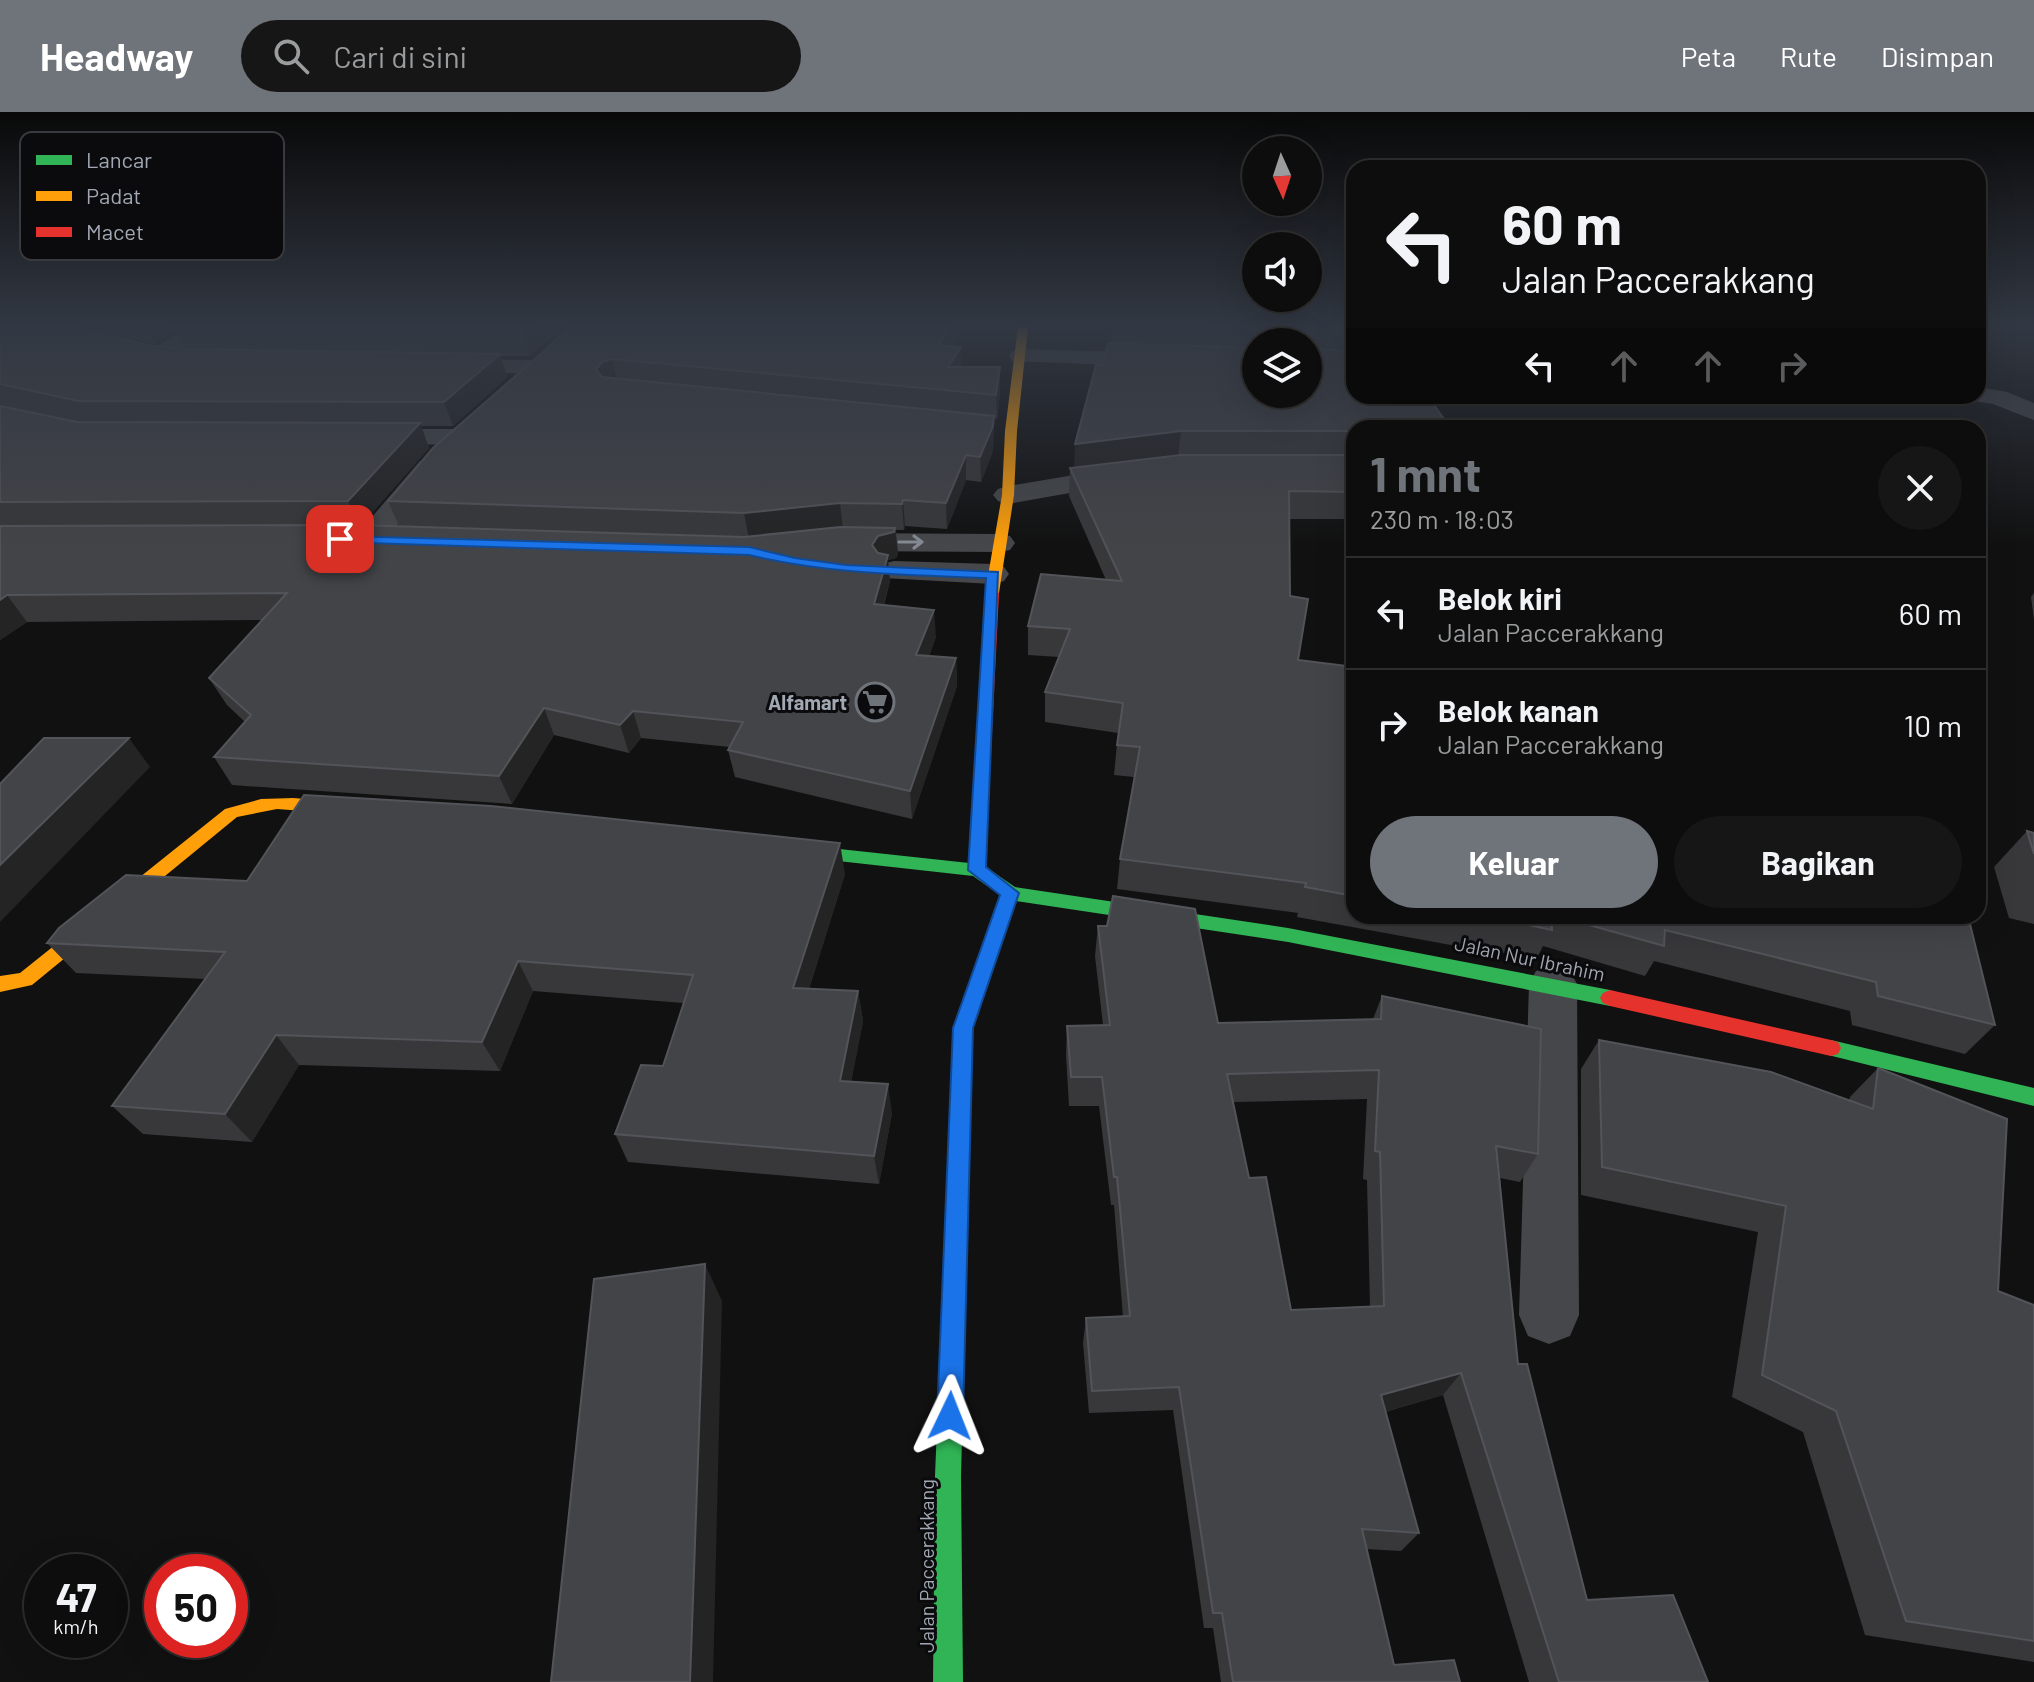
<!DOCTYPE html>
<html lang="id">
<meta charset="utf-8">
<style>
:root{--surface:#0d0d0d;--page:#161616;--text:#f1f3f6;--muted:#9a9c9d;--line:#2d2d2e;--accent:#6f737a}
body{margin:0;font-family:Barlow,sans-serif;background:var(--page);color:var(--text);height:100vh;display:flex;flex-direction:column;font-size:30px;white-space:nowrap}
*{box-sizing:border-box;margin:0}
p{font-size:26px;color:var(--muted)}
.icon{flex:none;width:44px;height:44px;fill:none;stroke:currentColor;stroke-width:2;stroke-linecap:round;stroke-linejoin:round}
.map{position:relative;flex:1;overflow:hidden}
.drawer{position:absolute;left:1346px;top:308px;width:640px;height:504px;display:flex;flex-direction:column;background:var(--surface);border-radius:24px;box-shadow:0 8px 32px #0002,0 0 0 2px var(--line)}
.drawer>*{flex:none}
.hud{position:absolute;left:1346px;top:48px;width:640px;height:244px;border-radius:24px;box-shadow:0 8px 32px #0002,0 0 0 2px var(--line);background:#0d0d0d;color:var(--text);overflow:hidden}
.needle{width:52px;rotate:177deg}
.buttons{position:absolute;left:1242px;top:24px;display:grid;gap:16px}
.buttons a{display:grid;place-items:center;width:80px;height:80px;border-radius:50%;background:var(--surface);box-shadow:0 8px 32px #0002,0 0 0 2px var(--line);font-size:40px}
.speed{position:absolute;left:24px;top:1442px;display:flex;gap:16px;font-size:40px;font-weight:700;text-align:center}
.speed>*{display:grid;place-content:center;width:104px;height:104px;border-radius:50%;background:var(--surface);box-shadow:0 8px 32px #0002,0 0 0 2px var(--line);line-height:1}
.speed small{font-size:20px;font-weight:400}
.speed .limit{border:12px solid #d22;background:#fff;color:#111}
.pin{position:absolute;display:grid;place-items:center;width:68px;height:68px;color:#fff;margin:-34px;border-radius:16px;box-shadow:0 4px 12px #0006}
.me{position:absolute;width:88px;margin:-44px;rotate:2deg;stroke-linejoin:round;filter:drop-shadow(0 0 6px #0008)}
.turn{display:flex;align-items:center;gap:28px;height:168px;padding:0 24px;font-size:36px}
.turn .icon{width:104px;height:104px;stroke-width:2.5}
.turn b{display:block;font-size:56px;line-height:68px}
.lanes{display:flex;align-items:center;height:76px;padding:0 24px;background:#0003;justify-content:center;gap:40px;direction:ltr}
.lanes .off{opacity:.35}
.round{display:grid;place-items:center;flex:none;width:84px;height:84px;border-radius:42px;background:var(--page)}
.summary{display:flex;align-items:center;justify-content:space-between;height:136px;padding:0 24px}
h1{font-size:48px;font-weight:700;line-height:60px;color:var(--accent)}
.primary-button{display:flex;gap:16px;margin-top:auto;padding:16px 24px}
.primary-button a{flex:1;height:92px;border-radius:48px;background:var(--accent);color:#fff;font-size:32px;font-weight:700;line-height:92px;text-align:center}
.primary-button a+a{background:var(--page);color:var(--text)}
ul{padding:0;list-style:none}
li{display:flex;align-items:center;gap:24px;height:112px;padding:0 24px;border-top:2px solid var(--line)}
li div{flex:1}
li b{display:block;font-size:30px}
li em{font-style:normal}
header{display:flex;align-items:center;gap:48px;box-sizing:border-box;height:112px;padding:0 40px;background:var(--accent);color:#fff}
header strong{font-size:38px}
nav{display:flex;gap:44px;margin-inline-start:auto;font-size:28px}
.search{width:560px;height:72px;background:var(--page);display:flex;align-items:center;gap:20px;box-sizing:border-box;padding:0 28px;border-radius:44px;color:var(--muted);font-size:30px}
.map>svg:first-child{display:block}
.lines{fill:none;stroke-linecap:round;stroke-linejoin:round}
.street{fill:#45474a;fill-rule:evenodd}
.fast{fill:#30b455;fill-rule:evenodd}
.slow{fill:#ff9f0a;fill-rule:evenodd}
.jam{fill:#e5322d;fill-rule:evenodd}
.wall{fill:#38383b;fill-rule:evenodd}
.shaded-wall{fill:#242425}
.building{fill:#434448;stroke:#525459;stroke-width:2;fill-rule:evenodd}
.oneway{stroke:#858b94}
.route{fill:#1a73e8;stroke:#114b97;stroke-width:2}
.labels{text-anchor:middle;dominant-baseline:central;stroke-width:6;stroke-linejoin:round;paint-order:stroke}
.poi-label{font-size:20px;font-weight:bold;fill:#a1a8b3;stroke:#0b0b0d;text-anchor:end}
.street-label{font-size:20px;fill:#a1a8b3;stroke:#0b0b0d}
.key{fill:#0b0b0d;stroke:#383a3f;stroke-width:2}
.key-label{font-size:22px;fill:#a1a8b3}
</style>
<header>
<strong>Headway</strong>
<div class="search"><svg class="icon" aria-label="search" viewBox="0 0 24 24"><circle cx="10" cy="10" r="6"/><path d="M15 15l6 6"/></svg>Cari di sini</div>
<nav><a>Peta</a><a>Rute</a><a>Disimpan</a></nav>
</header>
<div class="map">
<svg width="2034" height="1570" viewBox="0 0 2034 1570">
<rect width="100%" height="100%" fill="#111"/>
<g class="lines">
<g class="street">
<polygon points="188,215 216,215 166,250 148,250 145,245 148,240"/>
<polygon points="1021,237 1256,244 1256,258 1012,249 1009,244 1012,239"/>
<polygon points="442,247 540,248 549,250 552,255 549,260 540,262 433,259 430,254 433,249"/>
<polygon points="1978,275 2007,280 2034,291 2034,308 1993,292 1969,288 1966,284 1978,284"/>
<polygon points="364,317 460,317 470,319 474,325 470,331 460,333 354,331 350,325 354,319"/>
<polygon points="430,347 440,349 444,355 381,434 370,436 359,434 355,427 359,420 420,349"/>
<polygon points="1128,354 1138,357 1142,363 1138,369 1008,392 998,389 993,383 998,377 1008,374"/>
<polygon points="838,421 999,422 1010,424 1015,431 1010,438 999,440 838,439 827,437 822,430 827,423"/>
<polygon points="894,449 993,452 1004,455 1009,462 1004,469 993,472 883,466 878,459 883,452"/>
<polygon points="1553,854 1570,859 1577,872 1579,1203 1570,1224 1549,1232 1528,1224 1519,1203 1529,872 1536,859"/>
</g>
<g class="fast">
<polygon points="982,657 990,662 986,755 1015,775 1288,816 1610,878 1617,881 1620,886 1617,891 1610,894 1288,830 1016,789 973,916 961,1364 963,1570 933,1570 935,1364 953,916 1000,783 973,764 784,743 775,737 784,731 969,751 974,662"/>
<polygon points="1831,928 2034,976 2034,994 1824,942 1821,936 1824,930"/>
</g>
<g class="slow">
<polygon points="1018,215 1028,215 1017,319 1014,383 999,481 992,485 985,481 1002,383 1005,319"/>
<polygon points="293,686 357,691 365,697 357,703 277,697 237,705 32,873 0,880 0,864 20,861 225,697 261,687"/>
</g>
<g class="jam">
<polygon points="992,477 999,481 990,662 982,667 974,662 985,481"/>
<polygon points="1610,878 1831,928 1838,930 1841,936 1838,942 1831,944 1610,894 1603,891 1600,886 1603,881"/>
</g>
</g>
<g class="wall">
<polygon points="0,215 186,237 176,219 155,232 83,215 562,215 530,244 500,244 507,265 453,314 421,314 429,336 361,413 399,414 388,389 569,215 965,215 953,235 962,255 1000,279 997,307 994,306 993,339 981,370 966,368 947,417 905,414 904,418 896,418 898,442 896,446 888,448 890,469 884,493 936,525 929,544 956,546 957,574 912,707 735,665 728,638 730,635 641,626 629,641 554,623 512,692 232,673 214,645 245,610 227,593 209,566 262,508 27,510 0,528 0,294 81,310 0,294"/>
<path d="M 1112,215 L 1354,215 L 1354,407 L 1289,407 L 1290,484 L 1298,548 L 1354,555 L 1354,804 L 1968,804 L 1995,913 L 1965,942 L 1852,913 L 1850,899 L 1654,849 L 1645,864 L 1543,834 L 1536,848 L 1464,832 L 1462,835 L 1297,805 L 1298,801 L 1117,777 L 1120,747 L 1134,665 L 1114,663 L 1118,621 L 1045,610 L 1045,580 L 1059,545 L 1028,543 L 1028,514 L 1106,468 L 1069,384 L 1070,356 L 1075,356 L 1075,332 L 1111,231 ZM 1256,230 L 1308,230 L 1256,282 Z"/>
<polygon points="2034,481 2034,508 2031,485"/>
<polygon points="2027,719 2034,721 2034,812 2009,806 1994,755"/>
<polygon points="845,762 809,877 858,879 863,909 851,970 892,1001 879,1072 628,1050 615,1022 663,954 683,891 533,879 500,959 299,953 252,1030 143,1022 112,994 205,867 76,861 47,831 247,769"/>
<path d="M 1098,814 L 1218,911 L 1373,907 L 1382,884 L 1538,1042 L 1520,1070 L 1500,1066 L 1518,1252 L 1587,1488 L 1708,1570 L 1529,1570 L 1443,1283 L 1385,1300 L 1419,1421 L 1401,1439 L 1366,1437 L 1394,1553 L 1460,1570 L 1221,1570 L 1213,1516 L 1204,1516 L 1173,1298 L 1089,1301 L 1083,1231 L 1086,1206 L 1123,1205 L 1114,1093 L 1111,1093 L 1099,994 L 1069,994 L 1066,943 L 1067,914 L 1103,913 L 1095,844 ZM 1367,987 L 1363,1067 L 1367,1068 L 1370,1194 L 1291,1198 L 1249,1066 L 1233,990 Z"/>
<polygon points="1599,928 1849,989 1850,985 1878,956 1998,1179 2034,1193 2034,1550 1865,1523 1803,1320 1732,1285 1758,1120 1581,1083 1581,957"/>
</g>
<g class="shaded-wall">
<polygon points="146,215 182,215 175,216 176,219 155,232"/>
<polygon points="530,215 562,215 530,244 523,221"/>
<polygon points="950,215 965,215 940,256 939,233"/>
<polygon points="961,235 962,258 949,279 948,255"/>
<polygon points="500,242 507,265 453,314 444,290"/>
<polygon points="612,247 618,270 608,273 596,257 602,250"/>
<polygon points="1000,255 1000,279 997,307 996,283"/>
<polygon points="994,304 993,339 981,370 980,345"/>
<polygon points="420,311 429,336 360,415 348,389"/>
<polygon points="1181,319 1178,346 1074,358 1075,332"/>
<polygon points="966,343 966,368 947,417 946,391"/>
<polygon points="903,388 905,414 904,418 902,392"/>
<polygon points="840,391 843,417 749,427 744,401"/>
<polygon points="895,416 898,442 896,446 888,448 890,469 876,519 874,492 872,433 878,424"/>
<polygon points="7,483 27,510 0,528 0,488"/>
<polygon points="934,498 936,525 918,570 916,543"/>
<polygon points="956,546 957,574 912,707 910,679"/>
<polygon points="544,596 554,623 512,692 499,664"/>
<polygon points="633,599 641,626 629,641 620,613"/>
<polygon points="129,626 150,655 0,810 0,753"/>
<polygon points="840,731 845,762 800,906 793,876"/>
<polygon points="518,849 533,879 500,959 482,930"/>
<polygon points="858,879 863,909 846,997 840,969"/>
<polygon points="276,923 299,953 252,1030 225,1002"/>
<polygon points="888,972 892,1001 879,1072 874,1044"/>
<polygon points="705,1152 722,1189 713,1570 690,1570"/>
<polygon points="1461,1261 1443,1283 1366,1305 1381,1283"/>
</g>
<g class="building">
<polygon points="0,215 75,215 144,232 177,237 500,242 444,290 78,289 0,272"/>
<polygon points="177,215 530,215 523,221 179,217 175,216"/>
<polygon points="569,215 950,215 939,233 961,235 948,255 1000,255 996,283 612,247 602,250 596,257 602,265 994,304 993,314 980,345 966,343 946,391 903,388 902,392 840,391 744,401 388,389 433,336 544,239"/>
<polygon points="1212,215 1354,215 1354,220 1313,218 1309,221 1310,237 1354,239 1354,284 1428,284 1450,316 1354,316 1354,319 1181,319 1075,332 1096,253 1103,253 1108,231 1256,236 1256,282 1308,282 1308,230 1262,230 1260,216"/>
<polygon points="0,294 77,310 420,311 348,389 0,390"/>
<polygon points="1181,343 1354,343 1354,380 1289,379 1290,484 1308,487 1298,548 1354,555 1354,784 1305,775 1306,771 1120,747 1140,635 1117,633 1123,591 1045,580 1070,517 1028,514 1041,462 1122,469 1070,356"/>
<polygon points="358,413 744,425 840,415 895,416 894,420 878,424 872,433 878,441 888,443 874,492 934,498 916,543 956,546 910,679 728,638 743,610 633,599 620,613 544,596 499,664 214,645 251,603 209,566 287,481 7,483 0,488 0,414"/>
<polygon points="44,626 129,626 0,753 0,672"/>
<polygon points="304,683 491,694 840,731 793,876 858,879 840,969 888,972 874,1044 615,1022 641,953 663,954 693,863 518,849 482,930 276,923 225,1002 112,994 225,840 47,831 59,816 126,763 247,769"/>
<polygon points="2027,719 2034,721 2034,742"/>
<path d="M 1113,784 L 1195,797 L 1218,911 L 1381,907 L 1382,884 L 1541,917 L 1538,1042 L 1496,1034 L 1518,1252 L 1527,1252 L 1587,1488 L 1673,1483 L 1708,1570 L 1559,1570 L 1461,1261 L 1381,1283 L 1419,1421 L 1362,1417 L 1394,1553 L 1454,1548 L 1460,1570 L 1233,1570 L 1222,1501 L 1213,1501 L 1179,1275 L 1092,1279 L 1086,1206 L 1130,1204 L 1117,1065 L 1114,1065 L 1102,965 L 1071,965 L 1067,914 L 1110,913 L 1098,814 L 1107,814 ZM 1379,958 L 1375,1039 L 1380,1040 L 1384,1194 L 1291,1198 L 1266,1065 L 1249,1066 L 1227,962 Z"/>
<polygon points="1487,804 1551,804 1552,818"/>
<polygon points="1557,804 1968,804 1995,913 1878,884 1876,870 1665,818 1664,834"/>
<polygon points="1599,928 1771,960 1873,997 1878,956 2007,1007 1998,1179 2034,1193 2034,1529 1906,1509 1836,1299 1762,1263 1786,1094 1602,1055"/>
<polygon points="705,1152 690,1570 551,1570 594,1167"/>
</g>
<defs><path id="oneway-shaft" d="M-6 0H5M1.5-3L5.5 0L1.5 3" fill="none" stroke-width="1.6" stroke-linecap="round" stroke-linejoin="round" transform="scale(2)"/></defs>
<use class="oneway" href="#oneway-shaft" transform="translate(911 430)"/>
<linearGradient id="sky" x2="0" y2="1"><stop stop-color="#090909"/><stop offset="0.49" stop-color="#323843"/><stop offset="1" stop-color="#323843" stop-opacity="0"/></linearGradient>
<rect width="2034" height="435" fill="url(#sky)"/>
<path class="route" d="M 340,424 L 749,435 L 795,446 L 846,453 L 998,460 L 986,755 L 1019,781 L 973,916 L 963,1304 L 959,1313 L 950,1317 L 941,1313 L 937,1304 L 953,916 L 1000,783 L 968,758 L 986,466 C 906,463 828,462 749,443 L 335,430 L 334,427 Z"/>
<defs>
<symbol id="supermarket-ring" viewBox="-11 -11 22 22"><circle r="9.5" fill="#0b0b0d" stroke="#6f737a" stroke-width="1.5"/><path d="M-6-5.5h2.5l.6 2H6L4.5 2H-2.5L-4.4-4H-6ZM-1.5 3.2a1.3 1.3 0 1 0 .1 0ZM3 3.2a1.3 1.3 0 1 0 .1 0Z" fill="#6f737a"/></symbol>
</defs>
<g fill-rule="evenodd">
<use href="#supermarket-ring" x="853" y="568" width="44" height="44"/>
</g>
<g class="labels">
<g class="poi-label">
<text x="847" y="590">Alfamart</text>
</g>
<g class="street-label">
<text transform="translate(1530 846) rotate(12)">Jalan Nur Ibrahim</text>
<text transform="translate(926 1454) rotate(-90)">Jalan Paccerakkang</text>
</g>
</g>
<rect x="20" y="20" width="264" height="128" rx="12" class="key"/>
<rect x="36" y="43" width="36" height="10" fill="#30b455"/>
<rect x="36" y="79" width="36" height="10" fill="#ff9f0a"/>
<rect x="36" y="115" width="36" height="10" fill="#e5322d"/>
<g class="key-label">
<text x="86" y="56">Lancar</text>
<text x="86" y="92">Padat</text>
<text x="86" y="128">Macet</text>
</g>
</svg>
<div class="buttons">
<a><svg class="needle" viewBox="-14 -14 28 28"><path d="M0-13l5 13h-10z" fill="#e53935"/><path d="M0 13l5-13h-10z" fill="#9a9c9d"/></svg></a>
<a><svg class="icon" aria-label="sound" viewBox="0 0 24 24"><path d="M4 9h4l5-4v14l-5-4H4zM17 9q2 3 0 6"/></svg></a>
<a><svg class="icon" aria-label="layers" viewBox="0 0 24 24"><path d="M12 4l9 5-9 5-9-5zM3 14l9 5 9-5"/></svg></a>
</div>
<div class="speed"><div>47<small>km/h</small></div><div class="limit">50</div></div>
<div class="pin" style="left:340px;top:427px;background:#d93025"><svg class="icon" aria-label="arrive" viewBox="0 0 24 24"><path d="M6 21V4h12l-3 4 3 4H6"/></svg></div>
<svg class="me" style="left:950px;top:1304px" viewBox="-20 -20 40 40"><path d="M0-17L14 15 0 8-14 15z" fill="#1a73e8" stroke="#fff" stroke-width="4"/></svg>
<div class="hud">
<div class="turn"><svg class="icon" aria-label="left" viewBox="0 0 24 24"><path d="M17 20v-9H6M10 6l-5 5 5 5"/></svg><div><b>60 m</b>Jalan Paccerakkang</div></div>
<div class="lanes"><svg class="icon" aria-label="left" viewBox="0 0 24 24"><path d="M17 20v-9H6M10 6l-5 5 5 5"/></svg><svg class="icon off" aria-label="ahead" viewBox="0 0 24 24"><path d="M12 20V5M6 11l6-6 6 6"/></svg><svg class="icon off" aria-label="ahead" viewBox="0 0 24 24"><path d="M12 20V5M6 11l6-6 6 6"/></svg><svg class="icon off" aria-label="right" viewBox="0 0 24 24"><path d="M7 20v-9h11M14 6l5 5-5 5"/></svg></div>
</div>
<section class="drawer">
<div class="summary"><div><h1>1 mnt</h1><p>230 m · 18:03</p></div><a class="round"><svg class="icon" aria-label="close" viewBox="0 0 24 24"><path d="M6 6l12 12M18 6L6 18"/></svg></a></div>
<ul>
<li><svg class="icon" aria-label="left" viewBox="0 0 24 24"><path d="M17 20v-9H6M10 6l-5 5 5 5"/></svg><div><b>Belok kiri</b><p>Jalan Paccerakkang</p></div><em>60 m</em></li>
<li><svg class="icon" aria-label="right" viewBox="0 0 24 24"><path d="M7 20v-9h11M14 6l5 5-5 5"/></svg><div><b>Belok kanan</b><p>Jalan Paccerakkang</p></div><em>10 m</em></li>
</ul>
<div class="primary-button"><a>Keluar</a><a>Bagikan</a></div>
</section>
</div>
